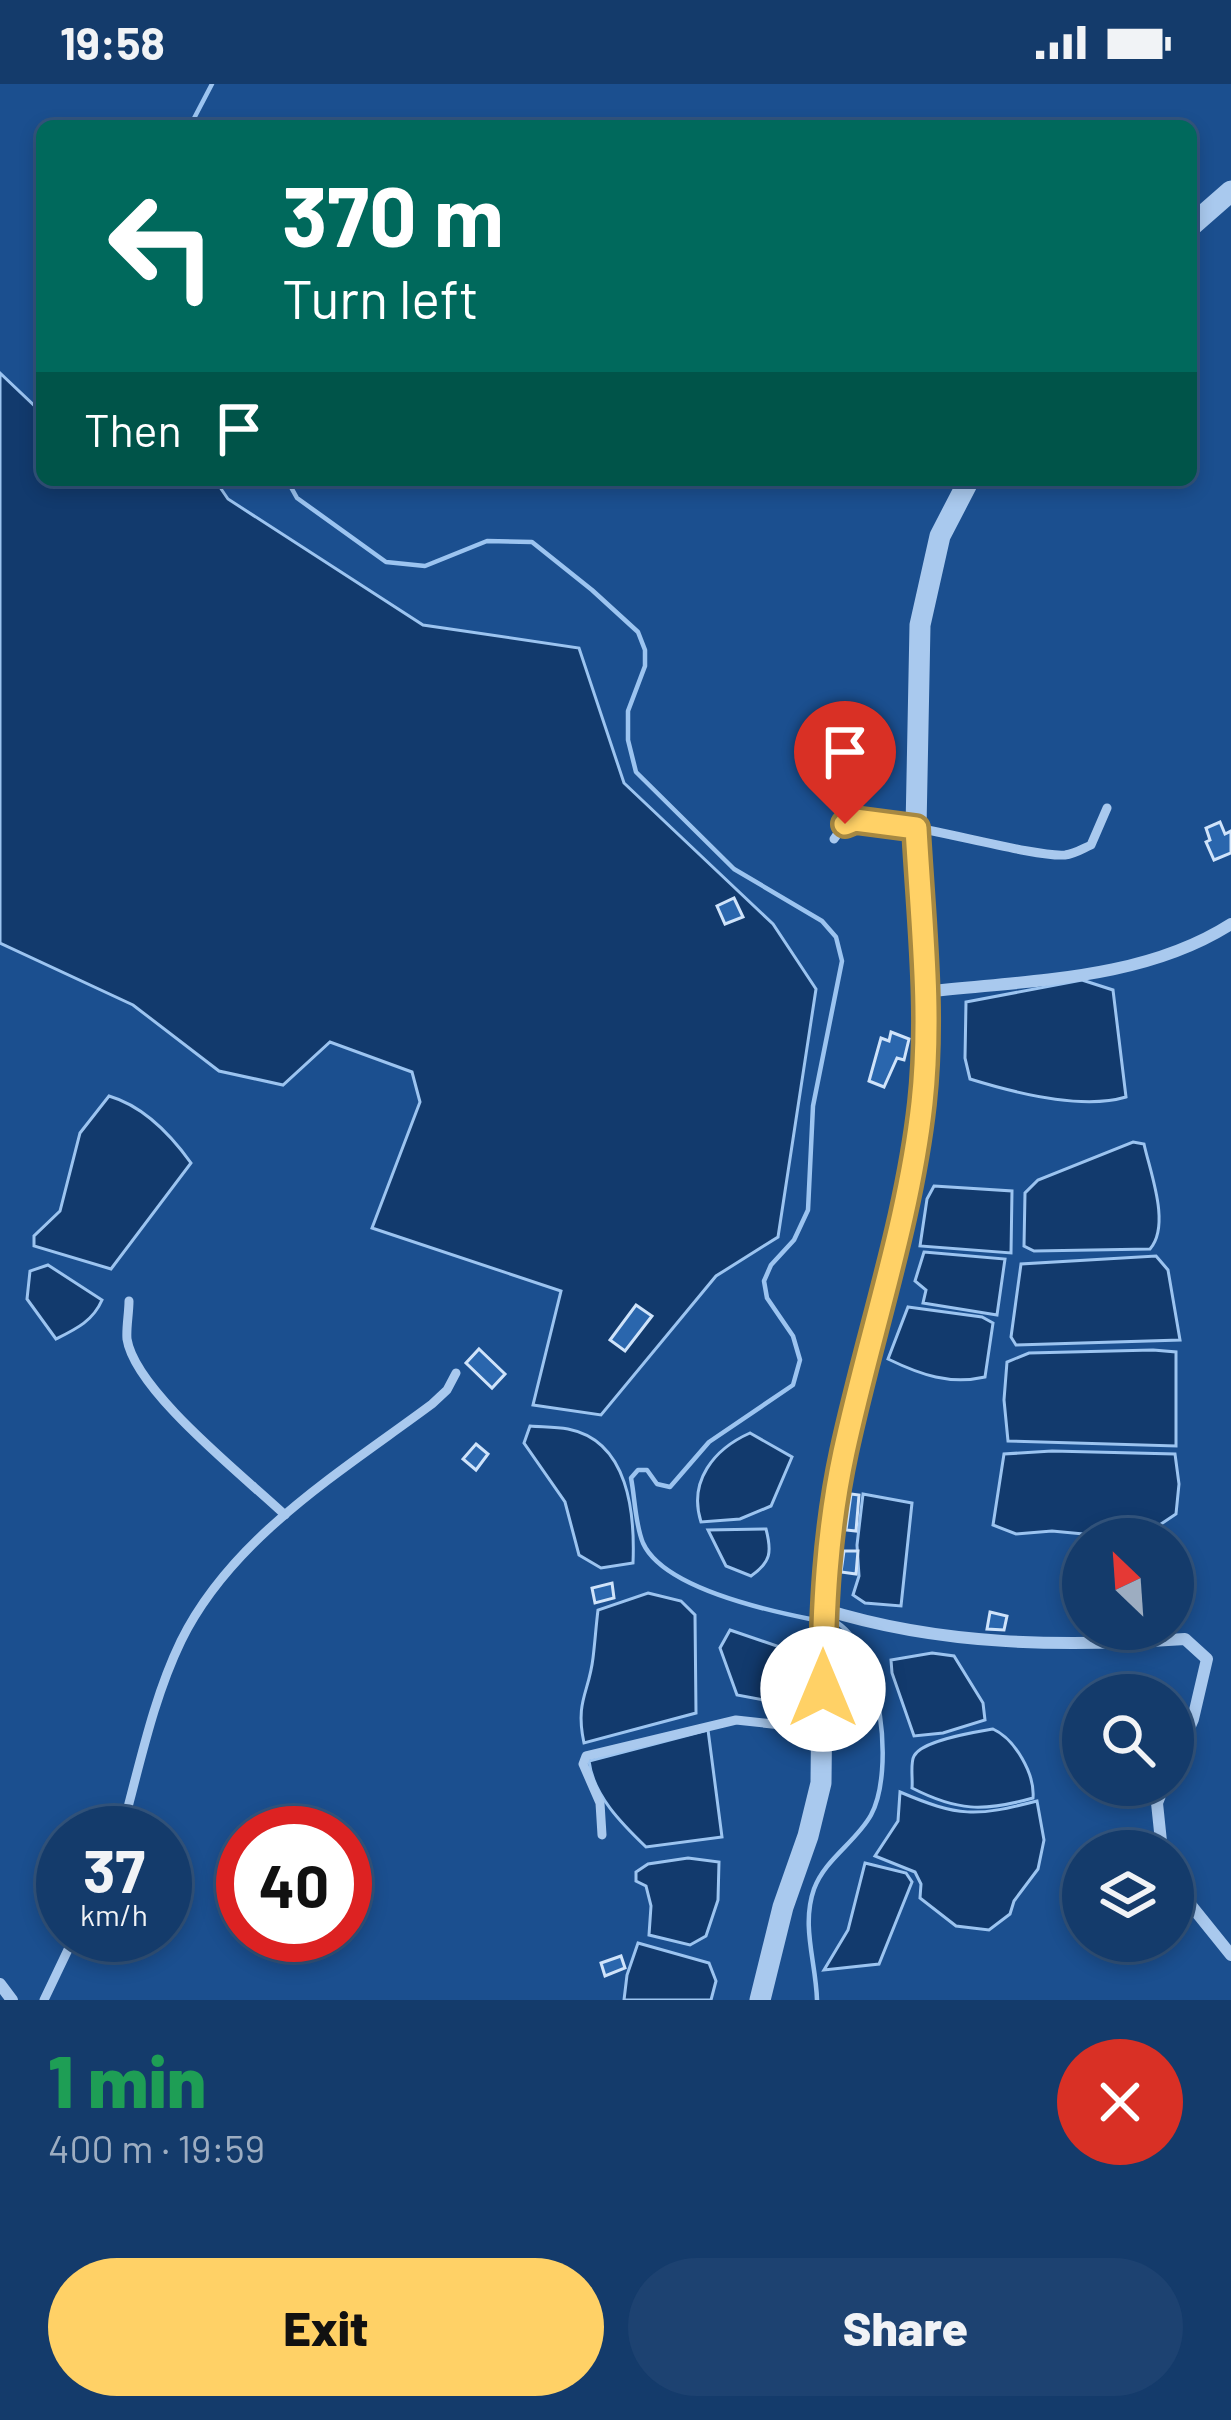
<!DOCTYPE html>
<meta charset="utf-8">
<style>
:root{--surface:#143b6b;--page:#1d4271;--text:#f1f3f6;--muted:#9dadc1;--line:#33557e;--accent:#ffd166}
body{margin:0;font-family:Barlow,sans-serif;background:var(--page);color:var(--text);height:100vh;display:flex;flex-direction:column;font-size:45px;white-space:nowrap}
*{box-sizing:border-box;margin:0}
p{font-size:39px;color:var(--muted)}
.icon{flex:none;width:66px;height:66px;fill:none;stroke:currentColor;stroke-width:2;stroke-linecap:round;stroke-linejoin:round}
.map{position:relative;height:1916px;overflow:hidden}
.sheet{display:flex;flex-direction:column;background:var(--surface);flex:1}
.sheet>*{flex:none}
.hud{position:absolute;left:36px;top:36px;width:1161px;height:366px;border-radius:18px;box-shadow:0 6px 18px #0003,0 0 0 3px var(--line);background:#00695c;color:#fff;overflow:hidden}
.needle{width:78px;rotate:335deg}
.tools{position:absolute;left:1062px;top:1434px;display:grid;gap:24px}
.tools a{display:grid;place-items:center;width:132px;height:132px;border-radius:50%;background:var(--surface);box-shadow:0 6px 18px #0003,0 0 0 3px var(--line);font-size:60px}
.speed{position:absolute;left:36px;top:1722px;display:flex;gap:24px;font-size:60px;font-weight:700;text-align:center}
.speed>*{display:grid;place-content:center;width:156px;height:156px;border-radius:50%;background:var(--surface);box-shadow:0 6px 18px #0003,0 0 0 3px var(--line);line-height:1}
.speed small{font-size:30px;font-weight:400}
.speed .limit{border:18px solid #d22;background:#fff;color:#111}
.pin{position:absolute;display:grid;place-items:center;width:102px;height:102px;color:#fff;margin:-123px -51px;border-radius:50% 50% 50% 0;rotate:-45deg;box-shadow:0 0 12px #0007}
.pin .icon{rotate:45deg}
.me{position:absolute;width:132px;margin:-66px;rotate:0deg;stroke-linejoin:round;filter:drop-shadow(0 0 9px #0008)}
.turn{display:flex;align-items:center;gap:42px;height:252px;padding:0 48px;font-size:54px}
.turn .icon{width:156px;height:156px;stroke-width:2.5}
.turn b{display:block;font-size:84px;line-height:102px}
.then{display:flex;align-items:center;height:114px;padding:0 48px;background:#0003;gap:24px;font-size:45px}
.round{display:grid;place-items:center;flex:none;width:126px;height:126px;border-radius:63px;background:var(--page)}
.head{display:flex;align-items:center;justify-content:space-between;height:204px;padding:0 48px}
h1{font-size:72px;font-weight:800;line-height:90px;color:#1e9e55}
.button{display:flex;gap:24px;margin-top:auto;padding:24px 48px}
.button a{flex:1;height:138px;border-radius:72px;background:var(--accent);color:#111;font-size:48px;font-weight:800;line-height:138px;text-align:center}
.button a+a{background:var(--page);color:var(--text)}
.status{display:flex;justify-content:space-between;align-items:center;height:84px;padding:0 60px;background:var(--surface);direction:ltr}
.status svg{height:33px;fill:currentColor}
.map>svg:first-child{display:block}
.water{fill:#123a6d;stroke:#9cc4f0;stroke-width:3}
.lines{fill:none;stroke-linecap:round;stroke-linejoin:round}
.stream{stroke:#9cc4f0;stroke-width:4.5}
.building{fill:#2a66ad;stroke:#cfe3fa;stroke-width:3}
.service{stroke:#a9c9ee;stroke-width:9}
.minor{stroke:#a9c9ee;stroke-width:12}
.tertiary{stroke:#a9c9ee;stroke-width:21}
.route-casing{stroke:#a68842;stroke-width:30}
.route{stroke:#ffd166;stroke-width:21}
</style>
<div class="status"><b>19:58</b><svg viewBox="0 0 49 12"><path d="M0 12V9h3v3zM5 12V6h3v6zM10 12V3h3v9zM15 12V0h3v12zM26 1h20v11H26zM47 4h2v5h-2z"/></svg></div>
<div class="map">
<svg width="1231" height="1916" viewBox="0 0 1231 1916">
<rect width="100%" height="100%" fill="#1b4f8f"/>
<g class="water">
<polygon points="0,289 42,329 42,396 215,396 228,415 423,541 579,564 624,699 773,840 816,905 778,1153 716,1192 601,1331 533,1321 561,1207 372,1144 420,1018 412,988 330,958 283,1001 219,987 133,921 0,859"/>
<path d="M 1082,896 L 1113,906 L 1126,1013 C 1082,1026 1015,1009 970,995 L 965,974 L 966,918 Z"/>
<path d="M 109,1012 C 143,1022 171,1051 191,1079 L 111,1185 L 34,1162 L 34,1152 L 60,1127 L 80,1049 Z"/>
<path d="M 1133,1058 L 1144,1060 C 1150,1088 1171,1141 1150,1165 L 1034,1167 L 1024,1162 L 1025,1109 L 1038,1096 Z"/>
<polygon points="934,1102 1012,1107 1011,1169 920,1162 927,1115"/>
<polygon points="924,1168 1005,1175 997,1231 923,1219 926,1206 915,1197"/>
<polygon points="1156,1172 1168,1186 1180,1256 1016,1261 1011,1253 1021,1180"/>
<path d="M 48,1181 L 102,1216 C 93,1237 76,1245 56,1255 L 27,1215 L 30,1187 Z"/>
<path d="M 908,1223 L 982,1233 L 993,1239 L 985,1293 C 950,1301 921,1291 888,1275 Z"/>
<polygon points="1153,1266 1176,1268 1176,1362 1008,1357 1004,1316 1007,1278 1029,1269"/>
<path d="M 530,1342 C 542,1343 556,1343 568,1345 C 629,1357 635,1430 633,1479 L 601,1484 L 579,1471 L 565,1418 L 524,1359 Z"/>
<path d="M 750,1349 L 792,1373 L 771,1422 L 740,1435 L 701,1438 C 688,1397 714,1365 750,1349 Z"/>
<polygon points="1052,1367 1175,1370 1179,1400 1176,1430 1152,1446 1115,1453 1052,1447 1016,1450 993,1441 1004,1370"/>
<polygon points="863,1410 912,1419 901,1522 865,1519 853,1511 859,1492 857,1461"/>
<path d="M 766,1445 C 772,1468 771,1478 751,1492 L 726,1482 L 708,1446 Z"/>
<path d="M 648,1509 L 681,1517 L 695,1531 L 696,1629 L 584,1659 C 575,1617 589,1609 593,1574 C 595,1558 596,1542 598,1526 Z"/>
<polygon points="730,1546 803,1571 797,1622 737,1611 720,1564"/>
<polygon points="932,1569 954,1572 983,1619 985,1636 943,1649 914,1652 892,1589 891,1576"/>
<path d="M 993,1645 C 1015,1655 1035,1690 1033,1714 C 983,1728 957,1727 912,1704 C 913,1695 910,1679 914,1672 C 922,1656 976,1648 993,1645 Z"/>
<path d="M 708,1646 L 722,1753 L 646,1763 C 622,1740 593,1711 589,1677 Z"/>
<path d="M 900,1708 C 959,1733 975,1733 1037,1717 L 1044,1756 L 1038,1785 L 1014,1817 L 1010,1830 L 989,1846 L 956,1842 L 920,1814 L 921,1800 L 915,1788 L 875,1772 L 898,1737 Z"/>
<polygon points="688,1774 719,1778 718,1816 706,1852 690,1861 649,1851 651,1822 646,1802 636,1797 636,1788 648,1780"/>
<polygon points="865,1779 906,1789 912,1798 879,1880 824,1886 848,1846"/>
<polygon points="638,1859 709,1879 716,1897 711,1916 624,1916 627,1891"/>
</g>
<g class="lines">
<g class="stream">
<polyline points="190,42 212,0"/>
<path d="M 287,396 L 297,414 L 386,478 L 425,482 L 487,457 L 532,458 L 592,506 L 638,548 L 645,566 L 645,582 L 628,627 L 628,656 L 636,688 L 734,785 L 822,837 L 836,853 L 842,877 L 813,1022 L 808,1126 L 794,1156 L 771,1181 L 764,1197 L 767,1214 L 793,1252 L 800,1276 L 793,1301 L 709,1358 L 670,1403 L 657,1400 L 647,1386 L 638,1386 L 631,1394 C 635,1414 635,1440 643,1459 C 663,1503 765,1526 810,1535"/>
<path d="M 817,1916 C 816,1878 801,1842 814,1805 C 825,1775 856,1758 871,1731 C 895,1687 881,1568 838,1539"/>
</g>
</g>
<g class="building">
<polygon points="1220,738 1225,750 1231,747 1231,769 1214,776 1206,758 1210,756 1206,744"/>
<polygon points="734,814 743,833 725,840 717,822"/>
<polygon points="891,948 909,955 904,976 897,974 884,1003 869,997 881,954 889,957"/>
<polygon points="636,1221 652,1232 625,1267 610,1256"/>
<polygon points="479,1265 505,1290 492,1304 466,1279"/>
<polygon points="476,1360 488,1370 476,1386 463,1375"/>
<polygon points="851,1410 859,1411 856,1447 846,1446"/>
<polygon points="844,1467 858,1467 856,1490 841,1488"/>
<polygon points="612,1499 614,1514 595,1519 592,1504"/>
<polygon points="990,1528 1007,1532 1004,1546 987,1545"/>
<polygon points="621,1872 625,1884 605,1892 601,1879"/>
</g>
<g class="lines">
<g class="service">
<path d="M 834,755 C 838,750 840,744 845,740 C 866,723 1025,774 1065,771 C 1075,770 1082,765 1091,761 L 1107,724"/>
<path d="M 129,1217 C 129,1229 126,1244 127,1255 C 135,1307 245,1393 285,1431"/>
<path d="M 121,1749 C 139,1685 152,1617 181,1557 C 232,1453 342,1387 432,1320 L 447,1306 L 456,1289"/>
<polyline points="602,1751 600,1719 583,1680 586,1672 736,1636 818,1645"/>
<polyline points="44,1916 75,1851"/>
</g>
<g class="minor">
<path d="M 925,908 C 1027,896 1142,897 1231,840"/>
<path d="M 823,1525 C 941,1562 1063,1563 1185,1555 L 1207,1575 L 1193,1635 L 1173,1681"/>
<polyline points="1162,1767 1157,1719 1164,1701"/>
<polyline points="1173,1799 1231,1871"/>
<polyline points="0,1900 12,1916"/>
</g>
<g class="tertiary">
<polyline points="1191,142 1231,107"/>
<polyline points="760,1916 783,1823 808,1752 821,1699 823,1509 836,1409 901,1137 923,1017 927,929 916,744 920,541 940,452 969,396"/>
</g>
</g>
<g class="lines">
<defs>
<path id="route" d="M 823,1605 C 823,1525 827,1447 844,1368 C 869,1252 909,1137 922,1019 C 932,928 921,835 916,744 L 855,736 L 845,740"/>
</defs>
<use href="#route" class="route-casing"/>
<use href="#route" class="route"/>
</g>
</svg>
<div class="tools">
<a><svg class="needle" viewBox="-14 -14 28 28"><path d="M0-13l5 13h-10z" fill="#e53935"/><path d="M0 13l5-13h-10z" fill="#9dadc1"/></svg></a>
<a><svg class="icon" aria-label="search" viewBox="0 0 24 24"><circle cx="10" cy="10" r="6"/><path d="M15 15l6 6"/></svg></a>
<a><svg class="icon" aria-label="layers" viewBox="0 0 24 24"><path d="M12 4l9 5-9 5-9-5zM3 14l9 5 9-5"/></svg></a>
</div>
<div class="speed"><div>37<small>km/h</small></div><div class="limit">40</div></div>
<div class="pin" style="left:845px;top:740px;background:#d93025"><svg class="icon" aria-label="arrive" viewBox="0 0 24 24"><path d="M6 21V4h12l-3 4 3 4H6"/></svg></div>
<svg class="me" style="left:823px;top:1605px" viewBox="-20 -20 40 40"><circle r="19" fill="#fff"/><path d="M0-13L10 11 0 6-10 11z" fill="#ffd166"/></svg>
<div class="hud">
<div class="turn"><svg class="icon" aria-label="left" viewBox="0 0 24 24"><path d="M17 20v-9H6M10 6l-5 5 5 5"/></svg><div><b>370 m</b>Turn left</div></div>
<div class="then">Then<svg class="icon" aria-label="arrive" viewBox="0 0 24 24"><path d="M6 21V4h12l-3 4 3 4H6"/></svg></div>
</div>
</div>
<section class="sheet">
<div class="head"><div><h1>1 min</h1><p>400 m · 19:59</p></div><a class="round" style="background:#d93025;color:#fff"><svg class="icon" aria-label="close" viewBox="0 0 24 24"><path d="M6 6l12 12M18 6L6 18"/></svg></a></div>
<div class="button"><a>Exit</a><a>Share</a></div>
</section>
